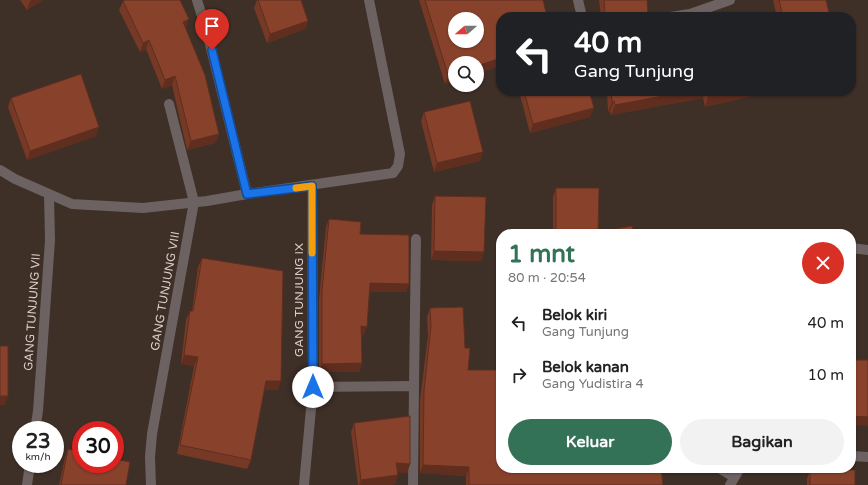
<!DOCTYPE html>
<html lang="id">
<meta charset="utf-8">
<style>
:root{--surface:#fff;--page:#f2f2f2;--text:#222;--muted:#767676;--accent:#347258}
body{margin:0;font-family:"Varela Round",sans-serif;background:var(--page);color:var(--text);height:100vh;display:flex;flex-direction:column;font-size:15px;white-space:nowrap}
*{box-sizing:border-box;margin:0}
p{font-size:13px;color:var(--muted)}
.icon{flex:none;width:22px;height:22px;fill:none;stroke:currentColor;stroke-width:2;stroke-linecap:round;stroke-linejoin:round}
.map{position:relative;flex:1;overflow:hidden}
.panel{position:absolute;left:496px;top:229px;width:360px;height:244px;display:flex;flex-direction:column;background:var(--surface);border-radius:16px;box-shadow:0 1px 3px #0004}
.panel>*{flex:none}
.guide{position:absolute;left:496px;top:12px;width:360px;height:84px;border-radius:16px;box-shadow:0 1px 3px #0004;background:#202124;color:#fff;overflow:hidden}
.needle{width:26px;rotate:250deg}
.tools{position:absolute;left:448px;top:12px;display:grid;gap:8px}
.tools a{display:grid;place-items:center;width:36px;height:36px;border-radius:50%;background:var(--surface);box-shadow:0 1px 3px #0004;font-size:20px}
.speed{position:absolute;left:12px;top:421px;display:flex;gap:8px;font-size:20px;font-weight:700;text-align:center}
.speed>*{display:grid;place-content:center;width:52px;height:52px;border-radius:50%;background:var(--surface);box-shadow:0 1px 3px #0004;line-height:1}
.speed small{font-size:10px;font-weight:400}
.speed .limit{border:6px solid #d22;background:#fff;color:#111}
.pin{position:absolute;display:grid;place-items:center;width:34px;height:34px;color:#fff;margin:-41px -17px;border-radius:50% 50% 50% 0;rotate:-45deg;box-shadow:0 0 4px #0007}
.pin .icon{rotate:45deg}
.me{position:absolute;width:44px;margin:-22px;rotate:0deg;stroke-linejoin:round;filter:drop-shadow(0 0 3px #0008)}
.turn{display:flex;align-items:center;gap:14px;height:84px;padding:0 12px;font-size:18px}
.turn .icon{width:52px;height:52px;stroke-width:2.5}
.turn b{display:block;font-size:28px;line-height:34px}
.round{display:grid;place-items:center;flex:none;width:42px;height:42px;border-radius:21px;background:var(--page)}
.summary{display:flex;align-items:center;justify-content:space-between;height:68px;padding:0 12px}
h1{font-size:24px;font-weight:700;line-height:30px;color:var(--accent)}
.button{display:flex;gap:8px;margin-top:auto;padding:8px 12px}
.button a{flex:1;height:46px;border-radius:24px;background:var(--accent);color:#fff;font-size:16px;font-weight:700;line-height:46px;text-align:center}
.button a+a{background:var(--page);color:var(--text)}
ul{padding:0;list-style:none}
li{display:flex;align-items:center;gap:12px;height:52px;padding:0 12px}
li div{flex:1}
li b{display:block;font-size:15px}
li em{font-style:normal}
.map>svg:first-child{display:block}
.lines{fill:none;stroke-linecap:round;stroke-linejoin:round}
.minor{stroke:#6b6261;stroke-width:10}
.wall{fill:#753926}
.shaded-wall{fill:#5f2e1f}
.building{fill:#88422c;stroke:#5f2e1f;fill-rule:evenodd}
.route-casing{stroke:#114b97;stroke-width:10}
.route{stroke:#1a73e8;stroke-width:7}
.slow{stroke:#f59e0b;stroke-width:7}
.labels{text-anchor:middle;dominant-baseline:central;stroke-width:4;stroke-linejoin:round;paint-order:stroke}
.street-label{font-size:12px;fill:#d9cfca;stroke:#3e2f27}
</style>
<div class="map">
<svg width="868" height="485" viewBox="0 0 868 485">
<rect width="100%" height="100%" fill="#3e2f27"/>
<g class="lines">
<g class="minor">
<polyline points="197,0 208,36 247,194"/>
<polyline points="578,0 582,17"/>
<polyline points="670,17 690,14 730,0"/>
<polyline points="0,170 15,179 72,204 143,208 207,201 247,194 393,173 398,166 400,154 369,0"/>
<polyline points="851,248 868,250"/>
<polyline points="414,386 416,239"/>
<polyline points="313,387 414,386 413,485"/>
<polyline points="35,430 38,411 50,240 49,195"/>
<polyline points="851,456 868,457"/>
<polyline points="719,468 734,477"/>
<polyline points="27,485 30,464"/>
<polyline points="151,485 150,457 152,434 194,202 169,104"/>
<polyline points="304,485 313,387 312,186"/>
<polyline points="730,485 740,468"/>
</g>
</g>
<g class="wall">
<polygon points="20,0 43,0 27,10"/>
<polygon points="257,0 301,0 308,21 305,29 267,43 254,8"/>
<polygon points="419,0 543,0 445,84"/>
<polygon points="599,0 647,0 648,17 601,17"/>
<polygon points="773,0 826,0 830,17 777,17"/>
<polygon points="123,1 186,28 219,134 215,143 187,150 172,85 162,89 146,49 140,52 119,10"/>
<polygon points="519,91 589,91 590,117 530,133"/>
<polygon points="607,91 773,91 705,107 703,98 611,115 610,111 608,112"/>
<polygon points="11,98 96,136 27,160 8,107"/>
<polygon points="424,112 480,161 434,172 421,121"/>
<polygon points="556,188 598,232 633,234 553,234 553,197"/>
<polygon points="435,196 484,252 481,261 431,260 432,205"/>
<polygon points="329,219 360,234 409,284 406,292 369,292 364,335 362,335 362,363 359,372 319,372 319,299 326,227"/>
<polygon points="202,258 278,390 264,390 251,460 247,469 177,454 194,366 181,364 186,320 190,311 192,311 198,267"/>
<polygon points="430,308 465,348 468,370 501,468 663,485 466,485 466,476 420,473 420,400 428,335 427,317"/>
<polygon points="354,423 410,464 407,473 398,472 395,484 387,485 358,485 351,432"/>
<polygon points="68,449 126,485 59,485 65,458"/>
<polygon points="810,470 855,485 807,485 807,479"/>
</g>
<g class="shaded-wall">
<polygon points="32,0 43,0 27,10 30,1"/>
<polygon points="189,19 186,28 180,31 183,22"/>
<polygon points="308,21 305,29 267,43 270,34"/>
<polygon points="149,40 146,49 140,52 143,43"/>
<polygon points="501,58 501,66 477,74 477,66"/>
<polygon points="455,73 455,81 445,84 448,75"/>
<polygon points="175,76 172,85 162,89 165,80"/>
<polygon points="690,91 705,91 703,98 611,115 615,105"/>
<polygon points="733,91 773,91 705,107 708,97"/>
<polygon points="614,101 610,111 608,112 612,102"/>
<polygon points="594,108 590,117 530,133 533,124"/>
<polygon points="99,127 96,136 27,160 30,151"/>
<polygon points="219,134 215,143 187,150 191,141"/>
<polygon points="483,152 480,161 434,172 437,163"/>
<polygon points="556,232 559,232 558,234 555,234"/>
<polygon points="434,251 484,252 481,261 431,260"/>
<polygon points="370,283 409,284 406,292 367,292"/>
<polygon points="361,326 367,327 364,335 358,335"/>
<polygon points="184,355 198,357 194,366 181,364"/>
<polygon points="362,363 359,372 319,372 322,364"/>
<polygon points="266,381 281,381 278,390 263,390"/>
<polygon points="0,396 8,396 5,405 0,405"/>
<polygon points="851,416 868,417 868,426 851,425"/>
<polygon points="396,463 410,464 407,473 393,472"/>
<polygon points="423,465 469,467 466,476 420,473"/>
<polygon points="398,475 395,484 387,485 359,485 361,480"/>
</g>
<g class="building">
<polygon points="125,0 180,0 189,19 183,22 205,75 219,134 191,141 175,76 165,80 149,40 143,43 123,1"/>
<polygon points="258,0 301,0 308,21 270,34"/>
<path d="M 425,0 L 543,0 L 547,17 L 501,17 L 501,58 L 477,66 L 477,63 L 455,63 L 455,73 L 448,75 ZM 455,19 L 477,19 L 477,41 L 455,41 Z"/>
<polygon points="604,0 647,0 648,17 605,17"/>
<polygon points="779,0 826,0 830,17 783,17"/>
<polygon points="81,74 99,127 30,151 11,98"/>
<polygon points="524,91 589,91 594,108 533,124"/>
<polygon points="611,91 690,91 615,105 614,101 612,102"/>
<polygon points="707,91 733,91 708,97"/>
<polygon points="470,101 483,152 437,163 424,112"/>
<polygon points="556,188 599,188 598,232 632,226 633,234 559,234 559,232 556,232"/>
<polygon points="435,196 486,197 484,252 434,251"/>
<polygon points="329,219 361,222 360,234 409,235 409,284 370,283 367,327 361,326 362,363 322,364 322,291"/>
<polygon points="202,258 283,271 281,381 266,381 251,460 180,445 198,357 184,355 190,311 193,311"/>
<polygon points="463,307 465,348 470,348 468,370 501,370 501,468 661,468 663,485 469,485 469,467 423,465 424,391 431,326 430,308"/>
<rect x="0" y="346" width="8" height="50"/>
<polygon points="851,360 868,360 868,417 851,416"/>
<polygon points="410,416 410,464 396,463 398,475 361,480 354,423"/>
<polygon points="68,449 81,452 81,464 115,464 115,459 130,462 126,485 61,485"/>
<rect x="810" y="470" width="45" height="15"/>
</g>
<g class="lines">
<defs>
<polyline id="route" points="212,50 247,194 312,186 313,387"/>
</defs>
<use href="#route" class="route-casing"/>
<use href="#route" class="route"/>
<polyline class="slow" points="296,188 312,186 312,253"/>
</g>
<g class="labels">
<g class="street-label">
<text transform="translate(165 291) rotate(-80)">GANG TUNJUNG VIII</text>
<text transform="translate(299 300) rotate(-90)">GANG TUNJUNG IX</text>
<text transform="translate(32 312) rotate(-86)">GANG TUNJUNG VII</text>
</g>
</g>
</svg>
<div class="tools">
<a><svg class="needle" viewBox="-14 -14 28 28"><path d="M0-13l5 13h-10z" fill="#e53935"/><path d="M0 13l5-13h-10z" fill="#767676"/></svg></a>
<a><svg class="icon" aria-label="search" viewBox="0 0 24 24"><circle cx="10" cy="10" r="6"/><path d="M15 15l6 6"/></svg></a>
</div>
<div class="speed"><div>23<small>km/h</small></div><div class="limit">30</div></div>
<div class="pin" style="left:212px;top:50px;background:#d93025"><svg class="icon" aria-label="arrive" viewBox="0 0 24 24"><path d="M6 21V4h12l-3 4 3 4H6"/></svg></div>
<svg class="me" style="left:313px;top:387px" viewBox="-20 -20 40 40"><circle r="19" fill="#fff"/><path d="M0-13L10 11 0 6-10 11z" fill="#1a73e8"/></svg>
<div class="guide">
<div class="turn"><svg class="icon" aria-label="left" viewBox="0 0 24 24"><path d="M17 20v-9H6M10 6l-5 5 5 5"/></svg><div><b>40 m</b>Gang Tunjung</div></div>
</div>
<section class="panel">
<div class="summary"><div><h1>1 mnt</h1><p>80 m · 20:54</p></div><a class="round" style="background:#d93025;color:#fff"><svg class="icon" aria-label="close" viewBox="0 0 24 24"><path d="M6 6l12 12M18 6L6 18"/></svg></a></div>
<ul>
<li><svg class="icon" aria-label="left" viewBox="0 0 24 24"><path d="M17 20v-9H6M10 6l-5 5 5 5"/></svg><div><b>Belok kiri</b><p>Gang Tunjung</p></div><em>40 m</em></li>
<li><svg class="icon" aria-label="right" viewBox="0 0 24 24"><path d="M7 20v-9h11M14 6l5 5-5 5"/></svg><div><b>Belok kanan</b><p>Gang Yudistira 4</p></div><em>10 m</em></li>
</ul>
<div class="button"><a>Keluar</a><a>Bagikan</a></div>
</section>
</div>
